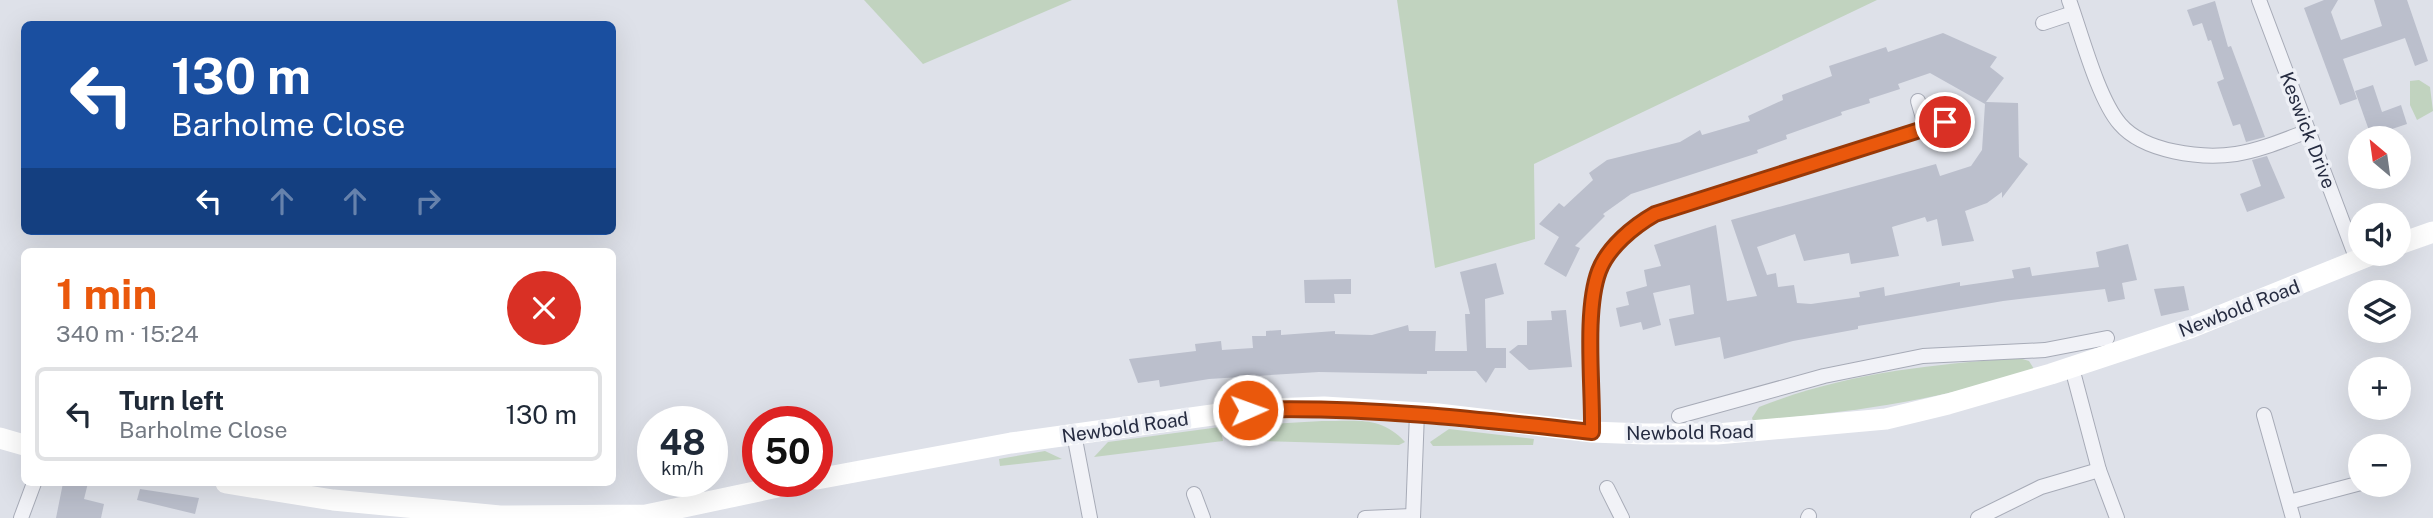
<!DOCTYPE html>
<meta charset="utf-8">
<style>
:root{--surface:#fff;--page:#f6f6f7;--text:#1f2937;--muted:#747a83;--line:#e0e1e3;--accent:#ea580c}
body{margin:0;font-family:"Public Sans",sans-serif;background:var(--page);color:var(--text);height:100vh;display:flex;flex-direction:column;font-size:26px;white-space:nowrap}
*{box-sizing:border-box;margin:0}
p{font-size:23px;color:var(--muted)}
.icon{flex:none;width:38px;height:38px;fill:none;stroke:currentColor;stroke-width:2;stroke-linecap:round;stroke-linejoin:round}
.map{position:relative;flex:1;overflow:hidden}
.details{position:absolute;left:21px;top:248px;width:595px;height:238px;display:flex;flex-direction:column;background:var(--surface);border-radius:10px;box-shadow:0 7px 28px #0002}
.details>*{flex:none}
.banner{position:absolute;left:21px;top:21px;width:595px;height:214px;border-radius:10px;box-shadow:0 7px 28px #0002;background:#1a4fa0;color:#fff;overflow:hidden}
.needle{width:46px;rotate:331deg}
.controls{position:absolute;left:2348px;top:126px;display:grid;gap:14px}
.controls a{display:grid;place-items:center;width:63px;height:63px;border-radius:50%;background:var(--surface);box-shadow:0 7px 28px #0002;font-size:35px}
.speed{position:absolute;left:637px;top:406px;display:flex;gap:14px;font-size:35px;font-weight:700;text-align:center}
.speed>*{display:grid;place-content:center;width:91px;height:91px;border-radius:50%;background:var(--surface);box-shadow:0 7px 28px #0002;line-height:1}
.speed small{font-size:18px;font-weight:400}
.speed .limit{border:10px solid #d22;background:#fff;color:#111}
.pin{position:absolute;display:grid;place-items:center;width:60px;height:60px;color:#fff;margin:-30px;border:4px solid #fff;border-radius:50%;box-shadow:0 2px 7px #0007}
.me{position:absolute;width:77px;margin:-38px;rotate:88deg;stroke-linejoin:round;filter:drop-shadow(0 0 5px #0008)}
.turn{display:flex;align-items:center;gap:24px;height:147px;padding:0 35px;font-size:32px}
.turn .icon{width:91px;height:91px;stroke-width:2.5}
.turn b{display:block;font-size:49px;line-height:60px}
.lanes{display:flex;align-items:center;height:66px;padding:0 35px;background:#0003;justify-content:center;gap:35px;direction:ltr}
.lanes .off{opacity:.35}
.round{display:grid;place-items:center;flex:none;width:74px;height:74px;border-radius:37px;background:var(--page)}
.overview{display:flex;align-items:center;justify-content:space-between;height:119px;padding:0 35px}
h1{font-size:42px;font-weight:700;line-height:52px;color:var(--accent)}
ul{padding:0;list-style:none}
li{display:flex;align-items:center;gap:21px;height:94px;margin:0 14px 10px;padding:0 21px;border:4px solid var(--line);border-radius:10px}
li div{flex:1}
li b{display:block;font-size:26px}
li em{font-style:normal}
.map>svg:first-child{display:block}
.green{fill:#c1d3bf}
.building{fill:#bbbfcc}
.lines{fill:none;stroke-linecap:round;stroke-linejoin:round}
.street-casing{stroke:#a7abb7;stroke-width:16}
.street{stroke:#f1f2f7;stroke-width:14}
.secondary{stroke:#fff;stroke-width:21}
.route-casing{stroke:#983908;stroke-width:18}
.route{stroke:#ea580c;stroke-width:12}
.labels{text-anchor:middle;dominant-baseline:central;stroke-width:7;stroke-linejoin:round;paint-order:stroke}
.street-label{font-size:19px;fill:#262c41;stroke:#eef0f6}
</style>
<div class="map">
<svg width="2433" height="518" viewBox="0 0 2433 518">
<rect width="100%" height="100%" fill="#dee1e9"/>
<g class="green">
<polygon points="864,0 1072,0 923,64"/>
<polygon points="1397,0 1877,0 1534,164 1535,239 1435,268"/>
<polygon points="2419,80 2430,87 2433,111 2417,120 2410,105 2410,81"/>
<path d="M 2019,358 L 2029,361 L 2034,369 C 1939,401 1852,412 1753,421 L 1752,418 L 1759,407 C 1845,373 1927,365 2019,358 Z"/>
<path d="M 1322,421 C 1357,422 1380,415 1405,442 L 1399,445 L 1228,440 L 1228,431 L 1233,429 L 1233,426 Z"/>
<polygon points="1220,427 1223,441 1094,457 1108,442"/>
<polygon points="1449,429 1534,439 1533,445 1433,446 1430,442"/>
<polygon points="1045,451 1062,459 1000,466 999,459"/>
</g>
<g class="building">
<polygon points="2324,0 2338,0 2331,12 2341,40 2382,26 2374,0 2407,0 2428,61 2415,66 2405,38 2343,59 2357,99 2340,105 2304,8"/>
<polygon points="2215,1 2228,47 2231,46 2265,137 2246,142 2240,124 2233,126 2217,82 2224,79 2211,40 2208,41 2202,23 2193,26 2187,10"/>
<polygon points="1943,33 1997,57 1990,67 2004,78 1986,102 2018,103 2019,157 2028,164 2002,198 2002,192 1987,203 1965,211 1974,241 1942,246 1937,219 1927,222 1925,217 1892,227 1899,256 1851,264 1849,253 1804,261 1795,234 1757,247 1767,275 1776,273 1778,287 1794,285 1797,303 1811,304 1860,297 1859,292 1884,287 1885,296 1960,282 1960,286 2014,278 2012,270 2030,267 2032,276 2099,267 2096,252 2128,244 2137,280 2122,283 2125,299 2108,302 2105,289 2003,301 1858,326 1858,329 1793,341 1724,359 1720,337 1675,346 1669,319 1694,314 1690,285 1653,293 1661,325 1643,330 1641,322 1620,327 1616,308 1629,305 1626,292 1647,286 1644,270 1661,266 1654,245 1716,225 1727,301 1757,296 1731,220 1936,164 1940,176 1971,166 1982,150 1985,104 1930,73 1898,84 1900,89 1869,99 1870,103 1841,112 1842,115 1786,135 1787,139 1757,150 1758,153 1631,194 1603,214 1605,216 1575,246 1580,248 1566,277 1544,264 1559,237 1539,224 1559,203 1564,207 1593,180 1589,173 1607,160 1680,142 1700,130 1702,135 1750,121 1748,116 1783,100 1782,95 1832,76 1829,66 1886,47 1888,52"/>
<polygon points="2373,85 2382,112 2401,105 2407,124 2371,136 2355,91"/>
<polygon points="2267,156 2285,198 2247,212 2240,194 2261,186 2252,160"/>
<polygon points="1496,263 1504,294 1485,299 1486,348 1506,348 1506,368 1495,368 1486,383 1476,371 1427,371 1427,374 1319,372 1209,379 1160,387 1159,380 1138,383 1129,359 1196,351 1195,344 1221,341 1222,350 1253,348 1252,336 1266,336 1266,331 1281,330 1281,335 1335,331 1335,334 1372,335 1408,325 1409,331 1436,331 1435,351 1467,351 1465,314 1470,314 1460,272"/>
<polygon points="1351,279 1351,294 1334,294 1335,303 1305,303 1304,280"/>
<polygon points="2184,286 2189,310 2161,316 2154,289"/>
<polygon points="1566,310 1572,367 1529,370 1509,352 1518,345 1527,345 1527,321 1552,320 1551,311"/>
<polygon points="63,483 88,483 84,499 104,504 101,518 56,518"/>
<polygon points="140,489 199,498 195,514 137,500"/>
</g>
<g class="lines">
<defs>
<g id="street">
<path d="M 2069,0 C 2081,33 2098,99 2120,124 C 2144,152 2201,159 2236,154 C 2261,150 2284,140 2308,131"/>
<polyline points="2259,0 2357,260"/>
<polyline points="2043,23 2073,13"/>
<polyline points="1918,101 1926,128"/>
<polyline points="2072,368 2099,470 2117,518"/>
<polyline points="2264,415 2293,518"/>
<polyline points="1679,416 1824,376 1923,356 2045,350 2107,338"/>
<path d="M 1592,432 C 1594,387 1584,312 1599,271 C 1608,247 1634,226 1655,214 L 1945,122"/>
<polyline points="1074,434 1090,518"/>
<polyline points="1607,488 1622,518"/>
<polyline points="1194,494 1203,518"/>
<polyline points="2289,502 2361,483"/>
<polyline points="21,518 34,483"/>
<polyline points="1365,518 1412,516"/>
<polyline points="1413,518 1417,413"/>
<polyline points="1808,518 1809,516"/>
<polyline points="1978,518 2041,487 2099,470"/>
</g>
</defs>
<use href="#street" class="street-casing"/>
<use href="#street" class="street"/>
<g class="secondary">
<polyline points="2399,244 2433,232"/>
<polyline points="0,438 24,445"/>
<polyline points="817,479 1011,443 1248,410 1324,407 1438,414 1592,432 1645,434 1717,434 1886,419 1948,404 2051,374 2190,328 2373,254"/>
<polyline points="226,483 333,500 500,516 646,515 806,481"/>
</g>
</g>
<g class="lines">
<defs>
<path id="route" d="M 1248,410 C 1364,406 1477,419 1592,432 C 1593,387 1584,311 1599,271 C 1608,247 1634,226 1655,214 L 1945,122"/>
</defs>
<use href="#route" class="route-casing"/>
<use href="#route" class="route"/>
</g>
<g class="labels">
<g class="street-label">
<text transform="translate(2308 130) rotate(69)">Keswick Drive</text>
<text transform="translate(2239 308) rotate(-21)">Newbold Road</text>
<text transform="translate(1125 427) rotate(-8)">Newbold Road</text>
<text transform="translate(1690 432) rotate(-1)">Newbold Road</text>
</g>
</g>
</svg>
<div class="controls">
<a><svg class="needle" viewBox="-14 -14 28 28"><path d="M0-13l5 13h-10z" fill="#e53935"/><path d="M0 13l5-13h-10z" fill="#747a83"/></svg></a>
<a><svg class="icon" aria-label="sound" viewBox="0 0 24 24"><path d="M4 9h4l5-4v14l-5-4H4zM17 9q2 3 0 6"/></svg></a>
<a><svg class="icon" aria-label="layers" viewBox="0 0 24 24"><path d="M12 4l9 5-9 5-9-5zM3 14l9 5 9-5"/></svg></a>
<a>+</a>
<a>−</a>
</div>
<div class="speed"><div>48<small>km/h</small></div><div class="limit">50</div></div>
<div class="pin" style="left:1945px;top:122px;background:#d93025"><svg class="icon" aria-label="arrive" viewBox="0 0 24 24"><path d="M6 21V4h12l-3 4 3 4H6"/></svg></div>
<svg class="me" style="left:1248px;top:410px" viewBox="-20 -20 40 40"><circle r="17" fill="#ea580c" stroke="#fff" stroke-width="3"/><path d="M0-11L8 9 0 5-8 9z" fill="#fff"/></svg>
<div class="banner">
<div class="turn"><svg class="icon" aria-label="left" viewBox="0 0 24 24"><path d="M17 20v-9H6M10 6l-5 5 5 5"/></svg><div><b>130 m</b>Barholme Close</div></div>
<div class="lanes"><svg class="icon" aria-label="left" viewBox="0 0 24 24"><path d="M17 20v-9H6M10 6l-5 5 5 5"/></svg><svg class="icon off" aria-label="ahead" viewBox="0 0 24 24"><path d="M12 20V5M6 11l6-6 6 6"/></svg><svg class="icon off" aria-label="ahead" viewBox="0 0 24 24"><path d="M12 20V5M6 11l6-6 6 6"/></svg><svg class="icon off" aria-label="right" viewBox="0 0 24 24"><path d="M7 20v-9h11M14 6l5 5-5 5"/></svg></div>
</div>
<section class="details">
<div class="overview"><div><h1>1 min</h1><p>340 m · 15:24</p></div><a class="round" style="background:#d93025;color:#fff"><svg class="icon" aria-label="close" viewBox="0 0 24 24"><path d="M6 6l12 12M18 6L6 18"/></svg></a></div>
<ul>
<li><svg class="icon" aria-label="left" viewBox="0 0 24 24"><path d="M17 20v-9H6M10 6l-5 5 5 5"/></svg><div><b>Turn left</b><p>Barholme Close</p></div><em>130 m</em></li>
</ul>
</section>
</div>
